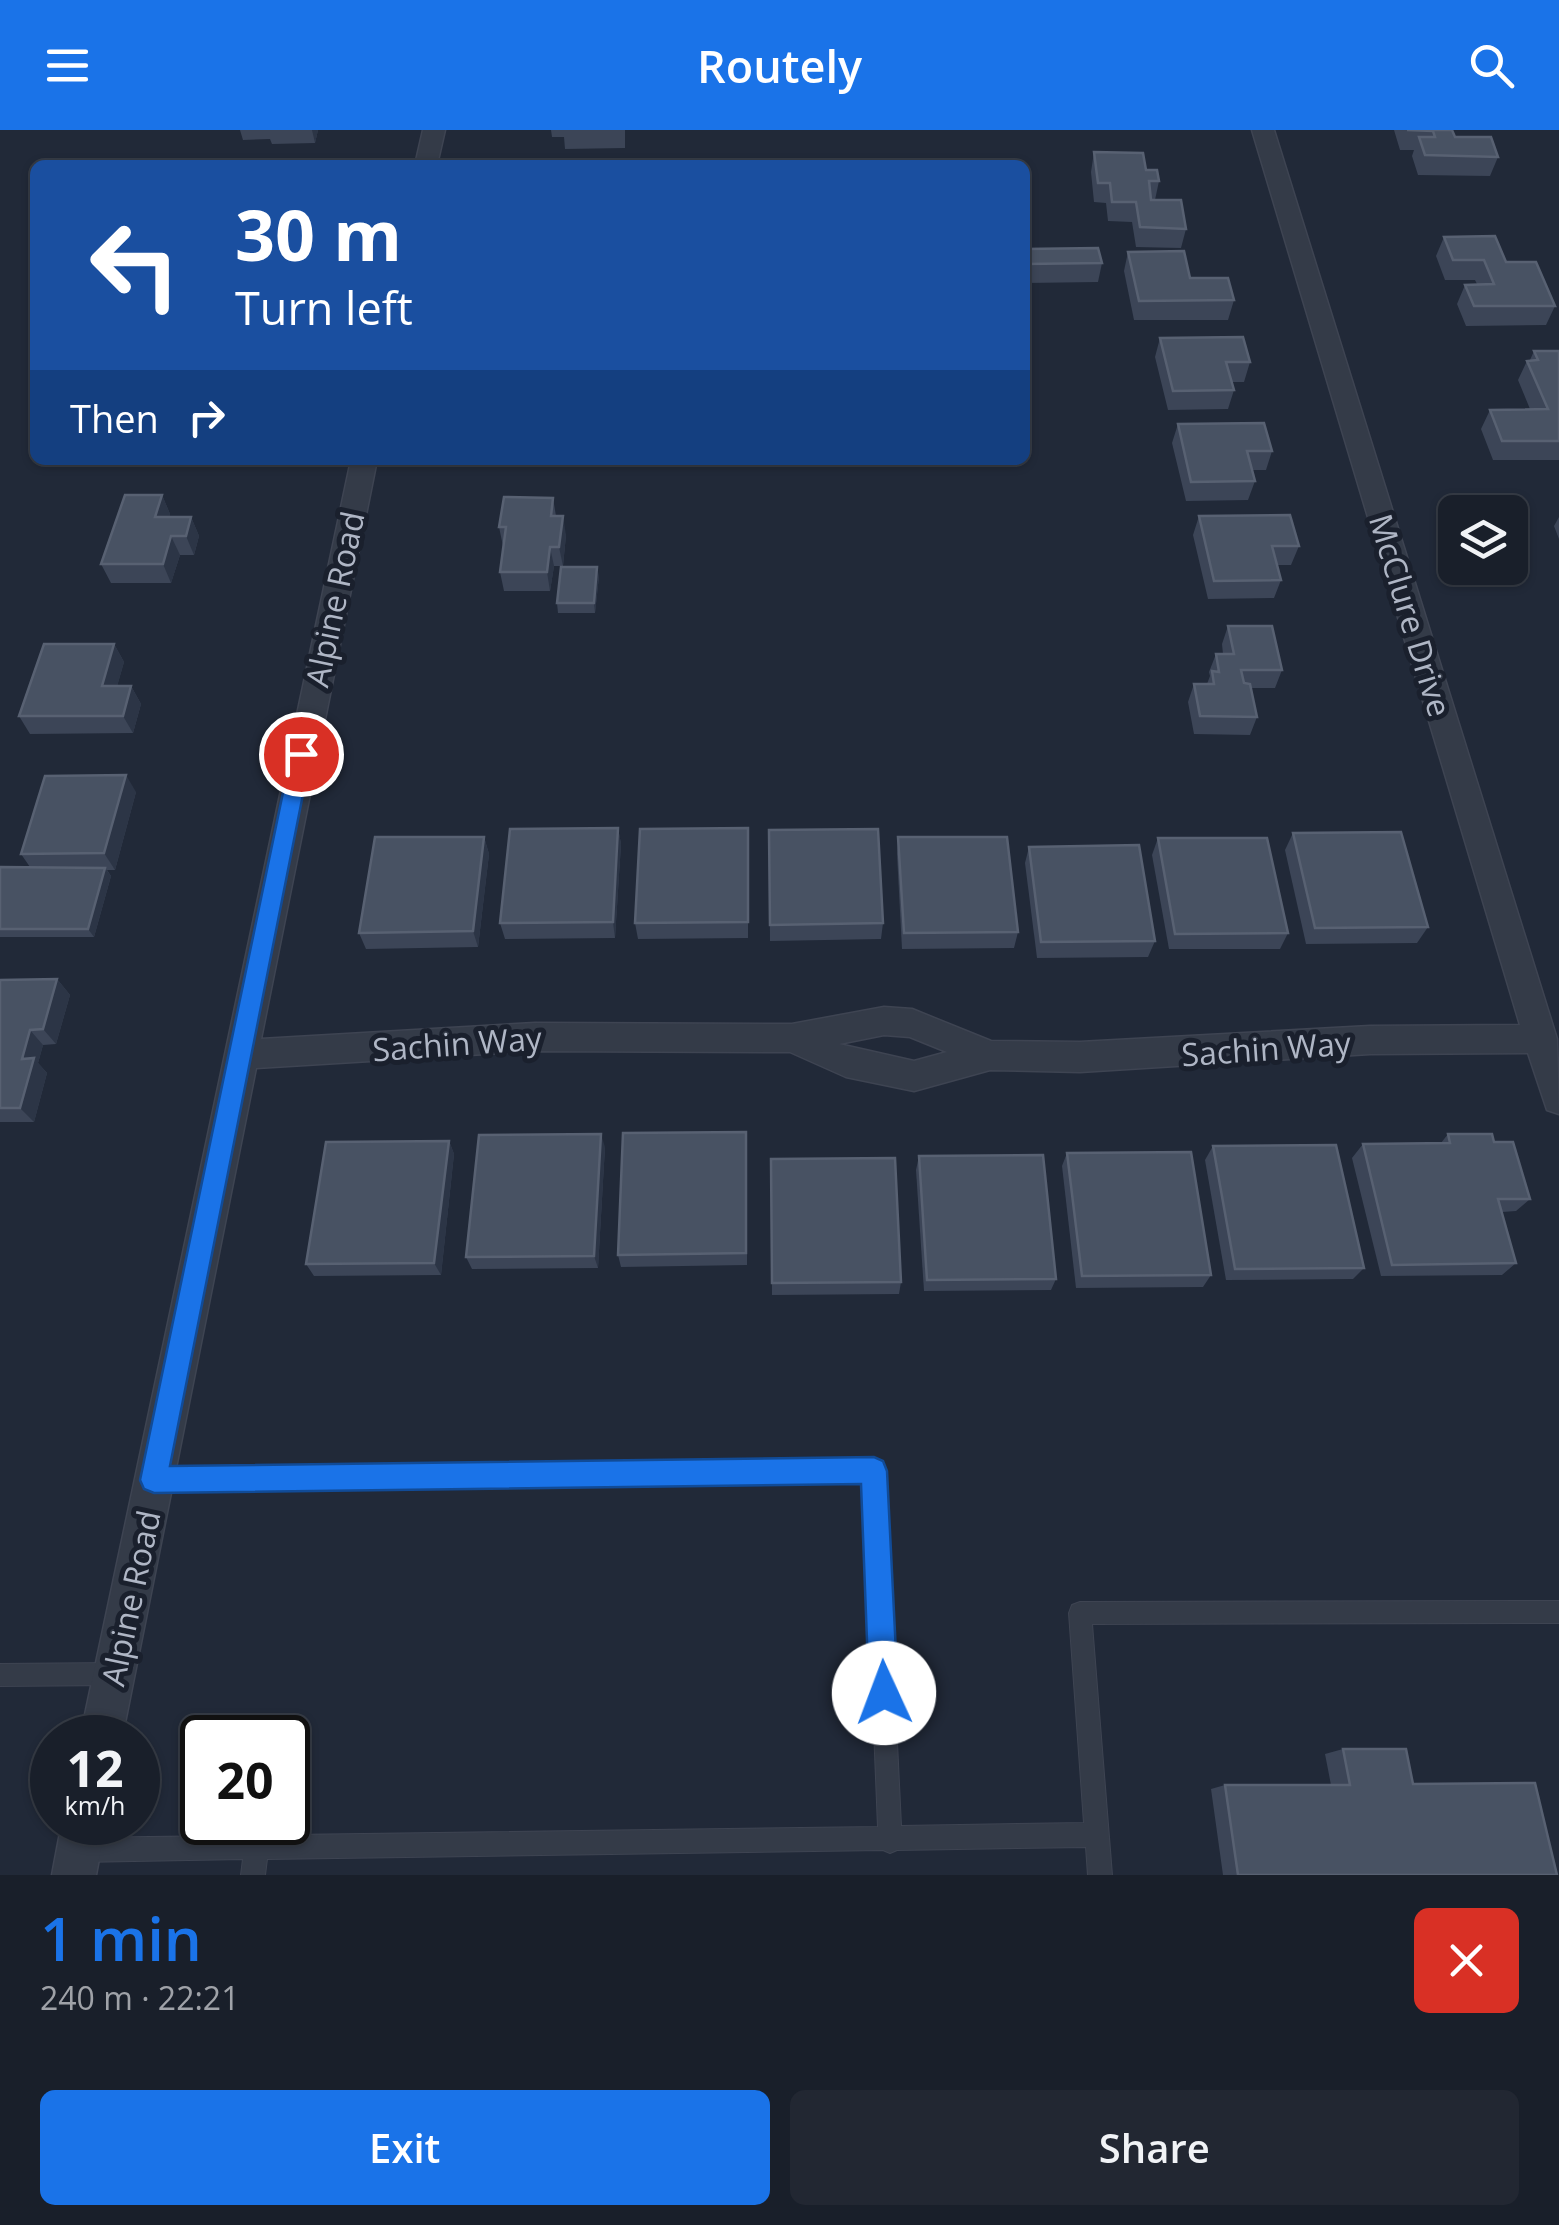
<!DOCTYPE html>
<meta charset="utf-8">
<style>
:root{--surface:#191f2a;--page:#222732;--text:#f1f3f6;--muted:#9fa2a8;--line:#373d47;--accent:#1a73e8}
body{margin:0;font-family:"Open Sans",sans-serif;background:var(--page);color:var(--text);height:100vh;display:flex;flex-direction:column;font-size:38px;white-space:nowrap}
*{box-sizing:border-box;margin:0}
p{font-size:32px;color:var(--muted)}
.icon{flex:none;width:55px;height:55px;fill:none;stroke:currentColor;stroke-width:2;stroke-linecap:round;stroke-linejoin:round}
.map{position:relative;height:1745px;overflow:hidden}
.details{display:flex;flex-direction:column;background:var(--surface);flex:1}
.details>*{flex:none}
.guide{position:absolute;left:30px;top:30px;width:1000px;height:305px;border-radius:15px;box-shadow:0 2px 8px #0004,0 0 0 2px var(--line);background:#1a4fa0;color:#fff;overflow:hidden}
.fabs{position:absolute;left:1438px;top:365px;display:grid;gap:20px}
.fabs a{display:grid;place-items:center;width:90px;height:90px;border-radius:15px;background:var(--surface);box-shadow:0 2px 8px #0004,0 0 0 2px var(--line);font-size:50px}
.speed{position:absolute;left:30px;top:1585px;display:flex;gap:20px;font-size:50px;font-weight:700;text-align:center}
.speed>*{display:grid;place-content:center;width:130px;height:130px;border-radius:50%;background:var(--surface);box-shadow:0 2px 8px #0004,0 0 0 2px var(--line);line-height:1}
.speed small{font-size:25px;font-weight:400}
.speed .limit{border:5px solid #111;border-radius:15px;background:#fff;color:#111}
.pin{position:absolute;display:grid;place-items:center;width:85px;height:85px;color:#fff;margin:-42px;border:5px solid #fff;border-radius:50%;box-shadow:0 2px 10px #0007}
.me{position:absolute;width:110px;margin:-55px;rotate:358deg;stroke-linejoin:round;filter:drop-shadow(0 0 8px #0008)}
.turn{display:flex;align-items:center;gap:35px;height:210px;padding:0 40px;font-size:45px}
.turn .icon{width:130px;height:130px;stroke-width:2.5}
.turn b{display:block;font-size:70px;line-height:85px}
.then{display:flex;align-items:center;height:95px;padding:0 40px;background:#0003;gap:20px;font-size:38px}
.round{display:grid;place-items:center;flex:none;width:105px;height:105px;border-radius:15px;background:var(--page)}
.summary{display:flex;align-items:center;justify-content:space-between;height:170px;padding:0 40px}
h1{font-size:60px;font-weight:600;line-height:75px;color:var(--accent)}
.action{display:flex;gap:20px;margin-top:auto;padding:20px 40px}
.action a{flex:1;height:115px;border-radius:15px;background:var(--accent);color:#fff;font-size:40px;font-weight:600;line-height:115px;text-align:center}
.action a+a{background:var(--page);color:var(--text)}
header{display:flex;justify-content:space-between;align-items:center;height:130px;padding:0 40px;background:var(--accent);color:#fff;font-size:45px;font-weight:600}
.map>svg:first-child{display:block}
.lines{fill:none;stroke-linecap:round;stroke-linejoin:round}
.lane-casing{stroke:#3e4452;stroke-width:2}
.street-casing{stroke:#3e4452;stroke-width:3}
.lane{fill:#343b48;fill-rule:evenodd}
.street{fill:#343b48;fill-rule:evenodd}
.wall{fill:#3c4557}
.shaded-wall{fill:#2c3546}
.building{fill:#485263;stroke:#586172;stroke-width:2.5}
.route{fill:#1a73e8;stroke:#114b97;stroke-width:2.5}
.labels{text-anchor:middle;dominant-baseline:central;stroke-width:10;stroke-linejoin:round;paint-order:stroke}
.street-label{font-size:32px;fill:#afb6c5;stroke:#1a202d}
</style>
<header><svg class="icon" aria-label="menu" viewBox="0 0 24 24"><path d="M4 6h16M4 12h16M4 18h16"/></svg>Routely<svg class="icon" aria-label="search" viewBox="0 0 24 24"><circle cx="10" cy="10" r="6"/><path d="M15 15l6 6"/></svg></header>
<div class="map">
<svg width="1559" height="1745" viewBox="0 0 1559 1745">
<rect width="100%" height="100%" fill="#212938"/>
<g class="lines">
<defs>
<g id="lane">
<polygon points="874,1331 881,1334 884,1341 901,1696 1084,1693 1069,1483 1072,1475 1080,1472 1559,1471 1559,1493 1092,1494 1112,1745 1088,1745 1086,1717 897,1720 890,1723 883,1720 267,1729 265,1745 241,1745 243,1729 79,1732 71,1728 67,1720 71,1712 79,1708 878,1697 864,1352 154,1359 147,1356 144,1349 147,1342 154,1339"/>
<polygon points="114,1533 122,1536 125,1544 122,1552 114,1555 0,1556 0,1534"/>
</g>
<g id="street">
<polygon points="423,0 445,0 437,35 415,35"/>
<path d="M 1252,0 L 1274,0 L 1557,909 L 1559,984 L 1547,980 L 1528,923 L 1370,924 L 1080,942 L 990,940 L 914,961 L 846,947 L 790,922 L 535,921 L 256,938 L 122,1608 L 80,1608 L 351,330 L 377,330 L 261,909 L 535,893 L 792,894 L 884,877 L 912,879 L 991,911 L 1080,912 L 1370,896 L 1520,895 ZM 884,905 L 910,907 L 947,922 L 914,931 L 839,914 Z"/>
<polygon points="62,1692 106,1692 96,1745 52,1745"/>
</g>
</defs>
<use href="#lane" class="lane-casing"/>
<use href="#street" class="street-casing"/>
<use href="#lane" class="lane"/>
<use href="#street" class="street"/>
</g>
<g class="wall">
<polygon points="240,0 318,0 315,13 272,14 270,9 243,10"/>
<polygon points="551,0 625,0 625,18 565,19 564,7 552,7"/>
<polygon points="1394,0 1452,0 1455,7 1498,27 1490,46 1418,45 1412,26 1414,20 1400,20"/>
<polygon points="1094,22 1146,40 1159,51 1155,70 1186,99 1181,118 1136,117 1132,92 1108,91 1106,73 1094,72 1091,42"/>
<polygon points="1444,107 1506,132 1555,176 1546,195 1466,196 1457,174 1465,155 1477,154 1475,150 1445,150 1436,126"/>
<polygon points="1025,119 1102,133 1098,152 1025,153"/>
<polygon points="1128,122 1190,148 1234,170 1228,190 1134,190 1124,141"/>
<polygon points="1160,208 1250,232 1244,252 1231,252 1234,260 1228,279 1168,280 1155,227"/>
<polygon points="1534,221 1559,221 1559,330 1493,330 1481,299 1490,280 1530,279 1518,250 1527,231 1530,230"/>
<polygon points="1178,294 1272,321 1266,340 1252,340 1255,351 1248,370 1186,371 1172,313"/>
<polygon points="162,365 170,384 169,387 191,387 199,406 194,425 180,425 171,453 111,453 101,434"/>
<polygon points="553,368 556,386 566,405 563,436 554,436 550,461 504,461 500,442 503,416 499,397"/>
<polygon points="1199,386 1299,416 1291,435 1277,435 1281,450 1274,468 1208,469 1193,405"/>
<polygon points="1559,387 1559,409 1554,396"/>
<polygon points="599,446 595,483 558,483 557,473"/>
<polygon points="1228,496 1282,540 1275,558 1251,558 1257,587 1250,605 1194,604 1188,572 1194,554 1207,554 1210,546 1209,542 1216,524 1223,524 1222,514"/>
<polygon points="114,514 124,532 117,556 131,556 141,574 133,603 30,604 19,586"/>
<polygon points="136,662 115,740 107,740 111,746 94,807 0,807 0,737 30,737 21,724"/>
<polygon points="618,698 621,714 615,808 505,809 500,793"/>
<polygon points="748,698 748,808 638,809 635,793"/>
<polygon points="769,700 883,793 881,809 770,811"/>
<polygon points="1293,703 1428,797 1417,813 1306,814 1285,720"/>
<polygon points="484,707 489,724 478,817 366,819 359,803"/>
<polygon points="898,707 1018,802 1014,818 902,819 897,724"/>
<polygon points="1158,708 1288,803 1280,819 1169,819 1152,725"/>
<polygon points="1029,717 1155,811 1148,827 1037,828 1025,733"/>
<polygon points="57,849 70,865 56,914 43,915 38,933 47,943 34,992 0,992 0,850"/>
<polygon points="1448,1004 1494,1012 1530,1069 1516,1081 1502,1082 1516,1133 1502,1145 1381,1146 1352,1028 1363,1014 1441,1013"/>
<polygon points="449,1011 454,1024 441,1145 314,1146 306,1134"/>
<polygon points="747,1015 747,1135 621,1137 618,1125"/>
<polygon points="1213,1016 1364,1138 1353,1149 1226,1150 1205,1030"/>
<polygon points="605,1017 598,1138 472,1139 466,1127"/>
<polygon points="1067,1023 1211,1145 1203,1157 1076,1158 1062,1036"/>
<polygon points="919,1026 1056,1149 1051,1160 924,1161 916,1040"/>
<polygon points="771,1029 901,1152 899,1164 772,1165"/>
<polygon points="1343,1619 1413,1654 1557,1745 1223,1745 1211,1659 1225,1655 1331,1655 1325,1624"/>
</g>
<g class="shaded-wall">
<polygon points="312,0 318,0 315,13"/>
<polygon points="162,365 170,384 164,406 155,387"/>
<polygon points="563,386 566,405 563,436 559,417"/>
<polygon points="191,387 199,406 194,425 186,406"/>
<polygon points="171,406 180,425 171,453 163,434"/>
<polygon points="550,417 554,436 550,461 547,442"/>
<polygon points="597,437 599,446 595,483 594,473"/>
<polygon points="114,514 124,532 112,574 102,556"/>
<polygon points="131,556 141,574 133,603 123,586"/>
<polygon points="126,645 136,662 115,740 104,723"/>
<polygon points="618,698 621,714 615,808 613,792"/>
<polygon points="484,707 489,724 478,817 473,801"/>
<polygon points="105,738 111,746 94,807 88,799"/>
<polygon points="57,849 70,865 56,914 43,899"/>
<polygon points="30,900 43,915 38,933 47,943 34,992 20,978 22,929"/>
<polygon points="601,1004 605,1017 598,1138 594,1126"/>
<polygon points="449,1011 454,1024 441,1145 434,1133"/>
</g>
<g class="building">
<polygon points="1407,0 1452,0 1455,7 1491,7 1498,27 1425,25 1419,7 1435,7 1433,1"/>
<polygon points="1094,22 1143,23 1146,40 1157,40 1159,51 1149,51 1151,70 1181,70 1186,99 1140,97 1136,72 1112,72 1110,53 1098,53"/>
<polygon points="1495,106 1506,132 1536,132 1555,176 1474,176 1465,155 1494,154 1484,130 1453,130 1444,107"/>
<polygon points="1098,118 1102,133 1025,134 1025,119"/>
<polygon points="1184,121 1190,148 1228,148 1234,170 1139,171 1128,122"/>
<polygon points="1243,207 1250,232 1226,232 1234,260 1173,261 1160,208"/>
<polygon points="1534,221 1559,221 1559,311 1502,311 1490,280 1548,279 1527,231 1538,230"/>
<polygon points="1264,293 1272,321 1247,321 1255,351 1191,352 1178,294"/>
<polygon points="125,365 162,365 155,387 191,387 186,406 171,406 163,434 101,434"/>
<polygon points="504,367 553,368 551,386 563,386 559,417 550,417 547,442 500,442 506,397 499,397"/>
<polygon points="1290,385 1299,416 1272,416 1281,450 1214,451 1199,386"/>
<polygon points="561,437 597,437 594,473 557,473"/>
<polygon points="1228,496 1272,496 1282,540 1241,540 1244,553 1250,554 1257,587 1200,586 1194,554 1214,554 1212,541 1219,542 1216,524 1234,524"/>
<polygon points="44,514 114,514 102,556 131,556 123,586 19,586"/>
<polygon points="126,645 104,723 21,724 45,646"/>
<polygon points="618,698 613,792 500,793 510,699"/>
<polygon points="748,698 748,792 635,793 640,699"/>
<polygon points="878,699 883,793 770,795 769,700"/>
<polygon points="1401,702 1428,797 1315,798 1293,703"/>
<polygon points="375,707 484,707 473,801 359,803"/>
<polygon points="898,707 1007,707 1018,802 904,803"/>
<polygon points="1158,708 1267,708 1288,803 1175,804"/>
<polygon points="1139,715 1155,811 1041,812 1029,717"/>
<polygon points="0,737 105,738 88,799 0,799"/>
<polygon points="57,849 43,899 30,900 22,929 34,928 20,978 0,978 0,850"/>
<polygon points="746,1002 746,1123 618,1125 623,1003"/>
<polygon points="601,1004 594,1126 466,1127 479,1005"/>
<polygon points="1448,1004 1492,1004 1494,1012 1513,1012 1530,1069 1498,1069 1516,1133 1392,1135 1363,1014 1450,1013"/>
<polygon points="449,1011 434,1133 306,1134 326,1012"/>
<polygon points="1336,1015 1364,1138 1235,1139 1213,1016"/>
<polygon points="1191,1022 1211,1145 1082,1146 1067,1023"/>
<polygon points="1043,1025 1056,1149 927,1150 919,1026"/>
<polygon points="895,1028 901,1152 772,1153 771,1029"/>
<polygon points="1343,1619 1406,1619 1413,1654 1535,1653 1557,1745 1238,1745 1225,1655 1350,1655"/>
</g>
<polygon class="route" points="301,617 311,624 170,1336 874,1327 883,1331 887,1341 898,1563 894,1573 884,1578 873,1573 869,1563 861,1354 154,1363 144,1359 140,1350 291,624"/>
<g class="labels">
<g class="street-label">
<text transform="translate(334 469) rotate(-78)">Alpine Road</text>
<text transform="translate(1411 485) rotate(73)">McClure Drive</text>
<text transform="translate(457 913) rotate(-4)">Sachin Way</text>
<text transform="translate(1266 918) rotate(-4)">Sachin Way</text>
<text transform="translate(130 1468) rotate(-78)">Alpine Road</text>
</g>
</g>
</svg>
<div class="fabs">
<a><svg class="icon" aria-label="layers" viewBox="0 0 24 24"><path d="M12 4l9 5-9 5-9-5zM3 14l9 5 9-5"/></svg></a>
</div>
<div class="speed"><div>12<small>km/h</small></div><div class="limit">20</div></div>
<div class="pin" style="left:301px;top:624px;background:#d93025"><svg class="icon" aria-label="arrive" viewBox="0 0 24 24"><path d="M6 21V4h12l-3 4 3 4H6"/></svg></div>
<svg class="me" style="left:884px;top:1563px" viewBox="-20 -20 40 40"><circle r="19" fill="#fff"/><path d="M0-13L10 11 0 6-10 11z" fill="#1a73e8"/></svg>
<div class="guide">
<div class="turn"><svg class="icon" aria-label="left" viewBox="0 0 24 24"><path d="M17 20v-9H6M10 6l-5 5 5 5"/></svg><div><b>30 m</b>Turn left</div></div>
<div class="then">Then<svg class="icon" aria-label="right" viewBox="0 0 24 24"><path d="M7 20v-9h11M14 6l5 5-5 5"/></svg></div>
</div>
</div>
<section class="details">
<div class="summary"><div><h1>1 min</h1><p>240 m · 22:21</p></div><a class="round" style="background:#d93025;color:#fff"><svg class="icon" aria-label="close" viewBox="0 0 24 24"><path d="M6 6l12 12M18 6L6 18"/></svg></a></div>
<div class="action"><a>Exit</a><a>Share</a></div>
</section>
